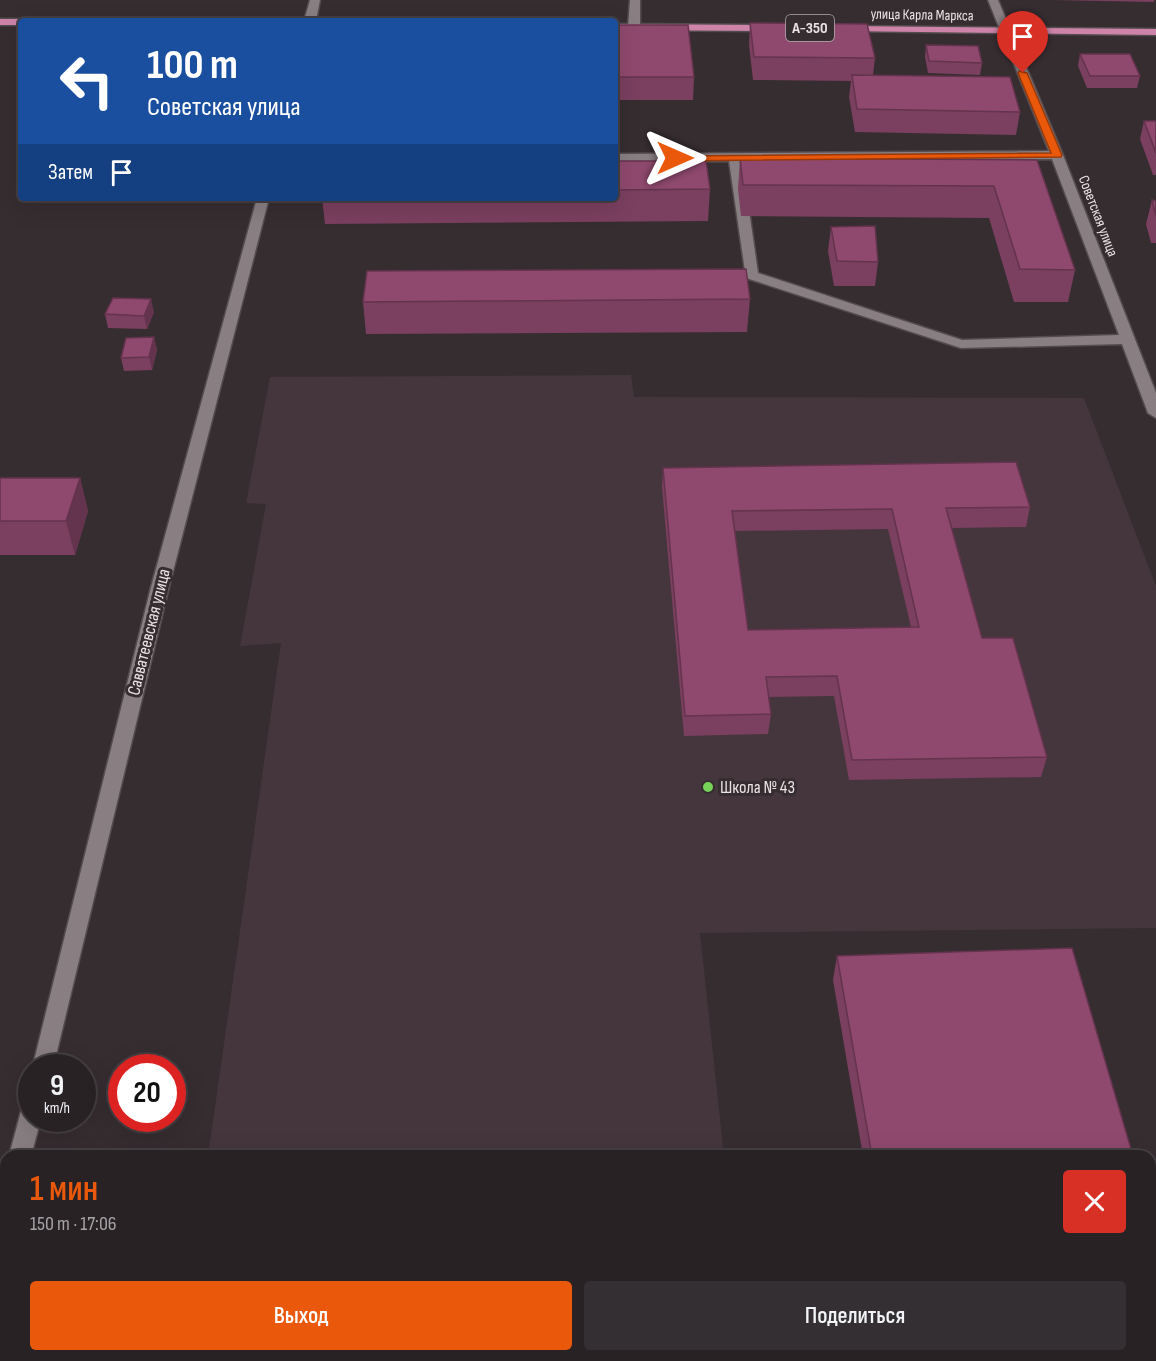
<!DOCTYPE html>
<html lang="ru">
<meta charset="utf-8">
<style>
:root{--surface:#282225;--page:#342f32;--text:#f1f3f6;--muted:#a5a4a7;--line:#443f42;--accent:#ea580c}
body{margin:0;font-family:"Sofia Sans Condensed",sans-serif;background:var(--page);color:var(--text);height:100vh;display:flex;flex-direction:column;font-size:22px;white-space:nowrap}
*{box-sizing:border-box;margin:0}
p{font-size:20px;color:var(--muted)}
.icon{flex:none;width:33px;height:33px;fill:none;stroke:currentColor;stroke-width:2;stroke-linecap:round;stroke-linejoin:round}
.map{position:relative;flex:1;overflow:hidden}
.side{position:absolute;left:0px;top:1150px;width:1156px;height:212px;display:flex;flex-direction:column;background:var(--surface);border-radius:18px 18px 0 0;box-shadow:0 6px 24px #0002,0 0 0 2px var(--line)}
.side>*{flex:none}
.top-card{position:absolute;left:18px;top:18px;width:600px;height:183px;border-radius:6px;box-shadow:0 6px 24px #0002,0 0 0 2px var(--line);background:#1a4fa0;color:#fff;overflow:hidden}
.speed{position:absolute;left:18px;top:1054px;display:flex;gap:12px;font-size:30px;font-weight:700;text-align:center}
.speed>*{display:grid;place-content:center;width:78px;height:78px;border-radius:50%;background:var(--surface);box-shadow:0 6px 24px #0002,0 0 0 2px var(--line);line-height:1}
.speed small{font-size:15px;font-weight:400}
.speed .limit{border:9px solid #d22;background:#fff;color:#111}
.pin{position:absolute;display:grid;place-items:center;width:51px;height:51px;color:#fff;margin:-62px -26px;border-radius:50% 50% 50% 0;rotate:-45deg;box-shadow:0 0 6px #0007}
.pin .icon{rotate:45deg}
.me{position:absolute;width:66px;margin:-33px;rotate:90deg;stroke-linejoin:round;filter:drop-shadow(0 0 4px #0008)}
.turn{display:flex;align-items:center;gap:21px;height:126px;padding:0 30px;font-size:27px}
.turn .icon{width:78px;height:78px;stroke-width:2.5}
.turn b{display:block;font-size:42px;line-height:51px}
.then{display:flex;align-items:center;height:57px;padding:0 30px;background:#0003;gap:12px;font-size:22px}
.round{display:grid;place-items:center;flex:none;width:63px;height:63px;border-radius:6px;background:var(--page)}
.summary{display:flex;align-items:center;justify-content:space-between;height:102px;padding:0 30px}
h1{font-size:36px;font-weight:600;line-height:45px;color:var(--accent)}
.button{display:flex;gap:12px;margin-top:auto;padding:12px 30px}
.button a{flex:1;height:69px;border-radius:6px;background:var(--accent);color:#fff;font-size:24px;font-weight:600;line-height:69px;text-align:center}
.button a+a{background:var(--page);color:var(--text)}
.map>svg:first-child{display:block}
.built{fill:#44363c}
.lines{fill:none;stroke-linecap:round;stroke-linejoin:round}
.minor-casing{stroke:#534b4e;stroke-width:3}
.highway-casing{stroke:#534b4e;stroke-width:3}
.minor{fill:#897f83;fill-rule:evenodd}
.highway{fill:#ce84a9;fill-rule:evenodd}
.wall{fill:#7b3f5f;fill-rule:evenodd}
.shaded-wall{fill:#64334d}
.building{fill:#8f496e;stroke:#64334d;stroke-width:1.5;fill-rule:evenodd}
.route{fill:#ea580c;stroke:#983908;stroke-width:1.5}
.poi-dot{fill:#77d259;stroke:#362d31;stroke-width:2}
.labels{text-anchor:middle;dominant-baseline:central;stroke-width:6;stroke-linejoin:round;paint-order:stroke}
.far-street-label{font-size:15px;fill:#e9e2e5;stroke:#362d31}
.shield{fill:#362d31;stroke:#b3acaf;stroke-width:1.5}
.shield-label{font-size:16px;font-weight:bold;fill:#e9e2e5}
.street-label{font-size:18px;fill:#e9e2e5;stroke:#362d31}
.poi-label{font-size:18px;fill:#e9e2e5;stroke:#362d31;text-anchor:start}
</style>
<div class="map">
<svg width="1156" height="1361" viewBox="0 0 1156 1361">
<rect width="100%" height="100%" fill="#362d31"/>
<g class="built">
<polygon points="631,375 634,397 1084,398 1156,586 1156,928 700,933 724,1156 208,1156 281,643 240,646 266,504 246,503 270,377"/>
<polygon points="180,1356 745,1356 746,1361 179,1361"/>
</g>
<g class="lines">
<defs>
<g id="minor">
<polygon points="310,0 320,0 316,21 304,21"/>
<polygon points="630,0 640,0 640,27 634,30 628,27"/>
<path d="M 988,0 L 998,0 L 1063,155 L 1156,393 L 1156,418 L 1148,413 L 1122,344 L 961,348 L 746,278 L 729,161 L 615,162 L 615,154 L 1049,151 ZM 1052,159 L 1119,335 L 962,340 L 758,273 L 742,161 Z"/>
<polygon points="257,198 269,198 168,591 53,1068 32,1069 150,591"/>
<polygon points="32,1101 32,1119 41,1119 31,1156 9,1156 21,1111 24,1104"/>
<polygon points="6,1204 6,1249 0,1251 0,1206"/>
</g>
<g id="highway">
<polygon points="0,19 21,19 26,21 21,21 21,25 0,25"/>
<polygon points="615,24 773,25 779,28 773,31 615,30"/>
<polygon points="846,26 1156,29 1156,35 842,31 842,27"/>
</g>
</defs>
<use href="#minor" class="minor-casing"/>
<use href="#highway" class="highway-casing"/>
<use href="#minor" class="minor"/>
<use href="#highway" class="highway"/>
</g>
<g class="wall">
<polygon points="1052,0 1154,0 1154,2"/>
<polygon points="750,23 875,58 873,75 1020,112 1016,135 855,132 849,97 851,81 753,80 749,45"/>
<polygon points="615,25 694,77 693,100 615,100"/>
<polygon points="926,45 982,63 980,75 928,73 925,57"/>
<polygon points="1080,54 1140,76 1137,88 1087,88 1078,66"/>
<polygon points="1144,121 1156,121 1156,175 1153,175 1140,139"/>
<polygon points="740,158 1037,160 1075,270 1068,302 1014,302 989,218 741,216 738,189"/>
<polygon points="615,161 710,189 708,221 325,224 322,198 615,198"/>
<polygon points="1152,200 1156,201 1156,243 1151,243 1146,224"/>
<polygon points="831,227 878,262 875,286 834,286 828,251"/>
<polygon points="750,299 747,332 366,334 363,302"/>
<polygon points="154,312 147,329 108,328 105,314"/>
<polygon points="154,337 157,350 152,370 124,371 121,358"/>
<path d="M 663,468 L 1030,507 L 1026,527 L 952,528 L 982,638 L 1047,757 L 1041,777 L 849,780 L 834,696 L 768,697 L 771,714 L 768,734 L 684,736 L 662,487 ZM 888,529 L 911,627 L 748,630 L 735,531 Z"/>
<polygon points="0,478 80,478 88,511 75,555 0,555"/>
<polygon points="837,956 1131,1149 1128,1156 863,1156 833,980"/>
</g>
<g class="shaded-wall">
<polygon points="151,299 154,312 147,329 144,316"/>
<polygon points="154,337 157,350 152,370 149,357"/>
<polygon points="80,478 88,511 75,555 66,521"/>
</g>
<g class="building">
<polygon points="750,23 867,24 875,58 754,57"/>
<polygon points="615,25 688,25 694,77 615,77"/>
<polygon points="926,45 978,46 982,63 929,61"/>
<polygon points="1080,54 1130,54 1140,76 1090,76"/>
<polygon points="852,75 1010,77 1020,112 857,109"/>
<polygon points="1144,121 1156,121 1156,153"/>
<polygon points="740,158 1037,160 1075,270 1020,269 994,186 743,185"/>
<polygon points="615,161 706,161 710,189 615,190"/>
<polygon points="1152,200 1156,201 1156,216"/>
<polygon points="875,226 878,262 837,261 831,227"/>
<polygon points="746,269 750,299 363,302 367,271"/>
<polygon points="113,298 151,299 144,316 105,314"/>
<polygon points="154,337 149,357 121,358 126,338"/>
<path d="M 1016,462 L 1030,507 L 946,508 L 982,638 L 1013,638 L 1047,757 L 852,760 L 837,676 L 766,677 L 771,714 L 685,716 L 663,468 ZM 892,509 L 919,627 L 748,630 L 732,511 Z"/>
<polygon points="0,478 80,478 66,521 0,521"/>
<polygon points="1072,948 1131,1149 923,1156 872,1156 837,956"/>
</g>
<polygon class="route" points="1019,71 1027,73 1062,155 1061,157 675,161 670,158 675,156 1051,153 1018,73"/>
<circle class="poi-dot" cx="708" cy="787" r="6"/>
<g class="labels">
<g class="far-street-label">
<text transform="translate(922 15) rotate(1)">улица Карла Маркса</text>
<text transform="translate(1098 216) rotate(69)">Советская улица</text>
</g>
<rect class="shield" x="786" y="15" width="48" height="26" rx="4.5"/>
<g class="shield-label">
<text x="810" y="28">А-350</text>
</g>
<g class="street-label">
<text transform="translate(149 632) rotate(-76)">Савватеевская улица</text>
</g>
<g class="poi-label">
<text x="720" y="787">Школа № 43</text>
</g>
</g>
</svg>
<div class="speed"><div>9<small>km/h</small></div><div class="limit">20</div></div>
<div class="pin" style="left:1023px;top:73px;background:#d93025"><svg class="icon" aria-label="arrive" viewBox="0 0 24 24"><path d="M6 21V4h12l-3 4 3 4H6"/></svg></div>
<svg class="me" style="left:675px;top:158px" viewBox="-20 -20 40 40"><path d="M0-17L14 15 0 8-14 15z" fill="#ea580c" stroke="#fff" stroke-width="4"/></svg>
<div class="top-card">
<div class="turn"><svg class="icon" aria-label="left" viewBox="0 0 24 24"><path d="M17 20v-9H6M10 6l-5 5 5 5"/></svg><div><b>100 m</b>Советская улица</div></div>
<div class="then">Затем<svg class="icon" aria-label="arrive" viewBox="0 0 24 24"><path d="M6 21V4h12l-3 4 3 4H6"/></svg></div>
</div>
<section class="side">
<div class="summary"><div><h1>1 мин</h1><p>150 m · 17:06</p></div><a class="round" style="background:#d93025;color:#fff"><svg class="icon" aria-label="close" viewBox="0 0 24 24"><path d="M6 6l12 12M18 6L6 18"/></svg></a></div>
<div class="button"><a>Выход</a><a>Поделиться</a></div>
</section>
</div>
